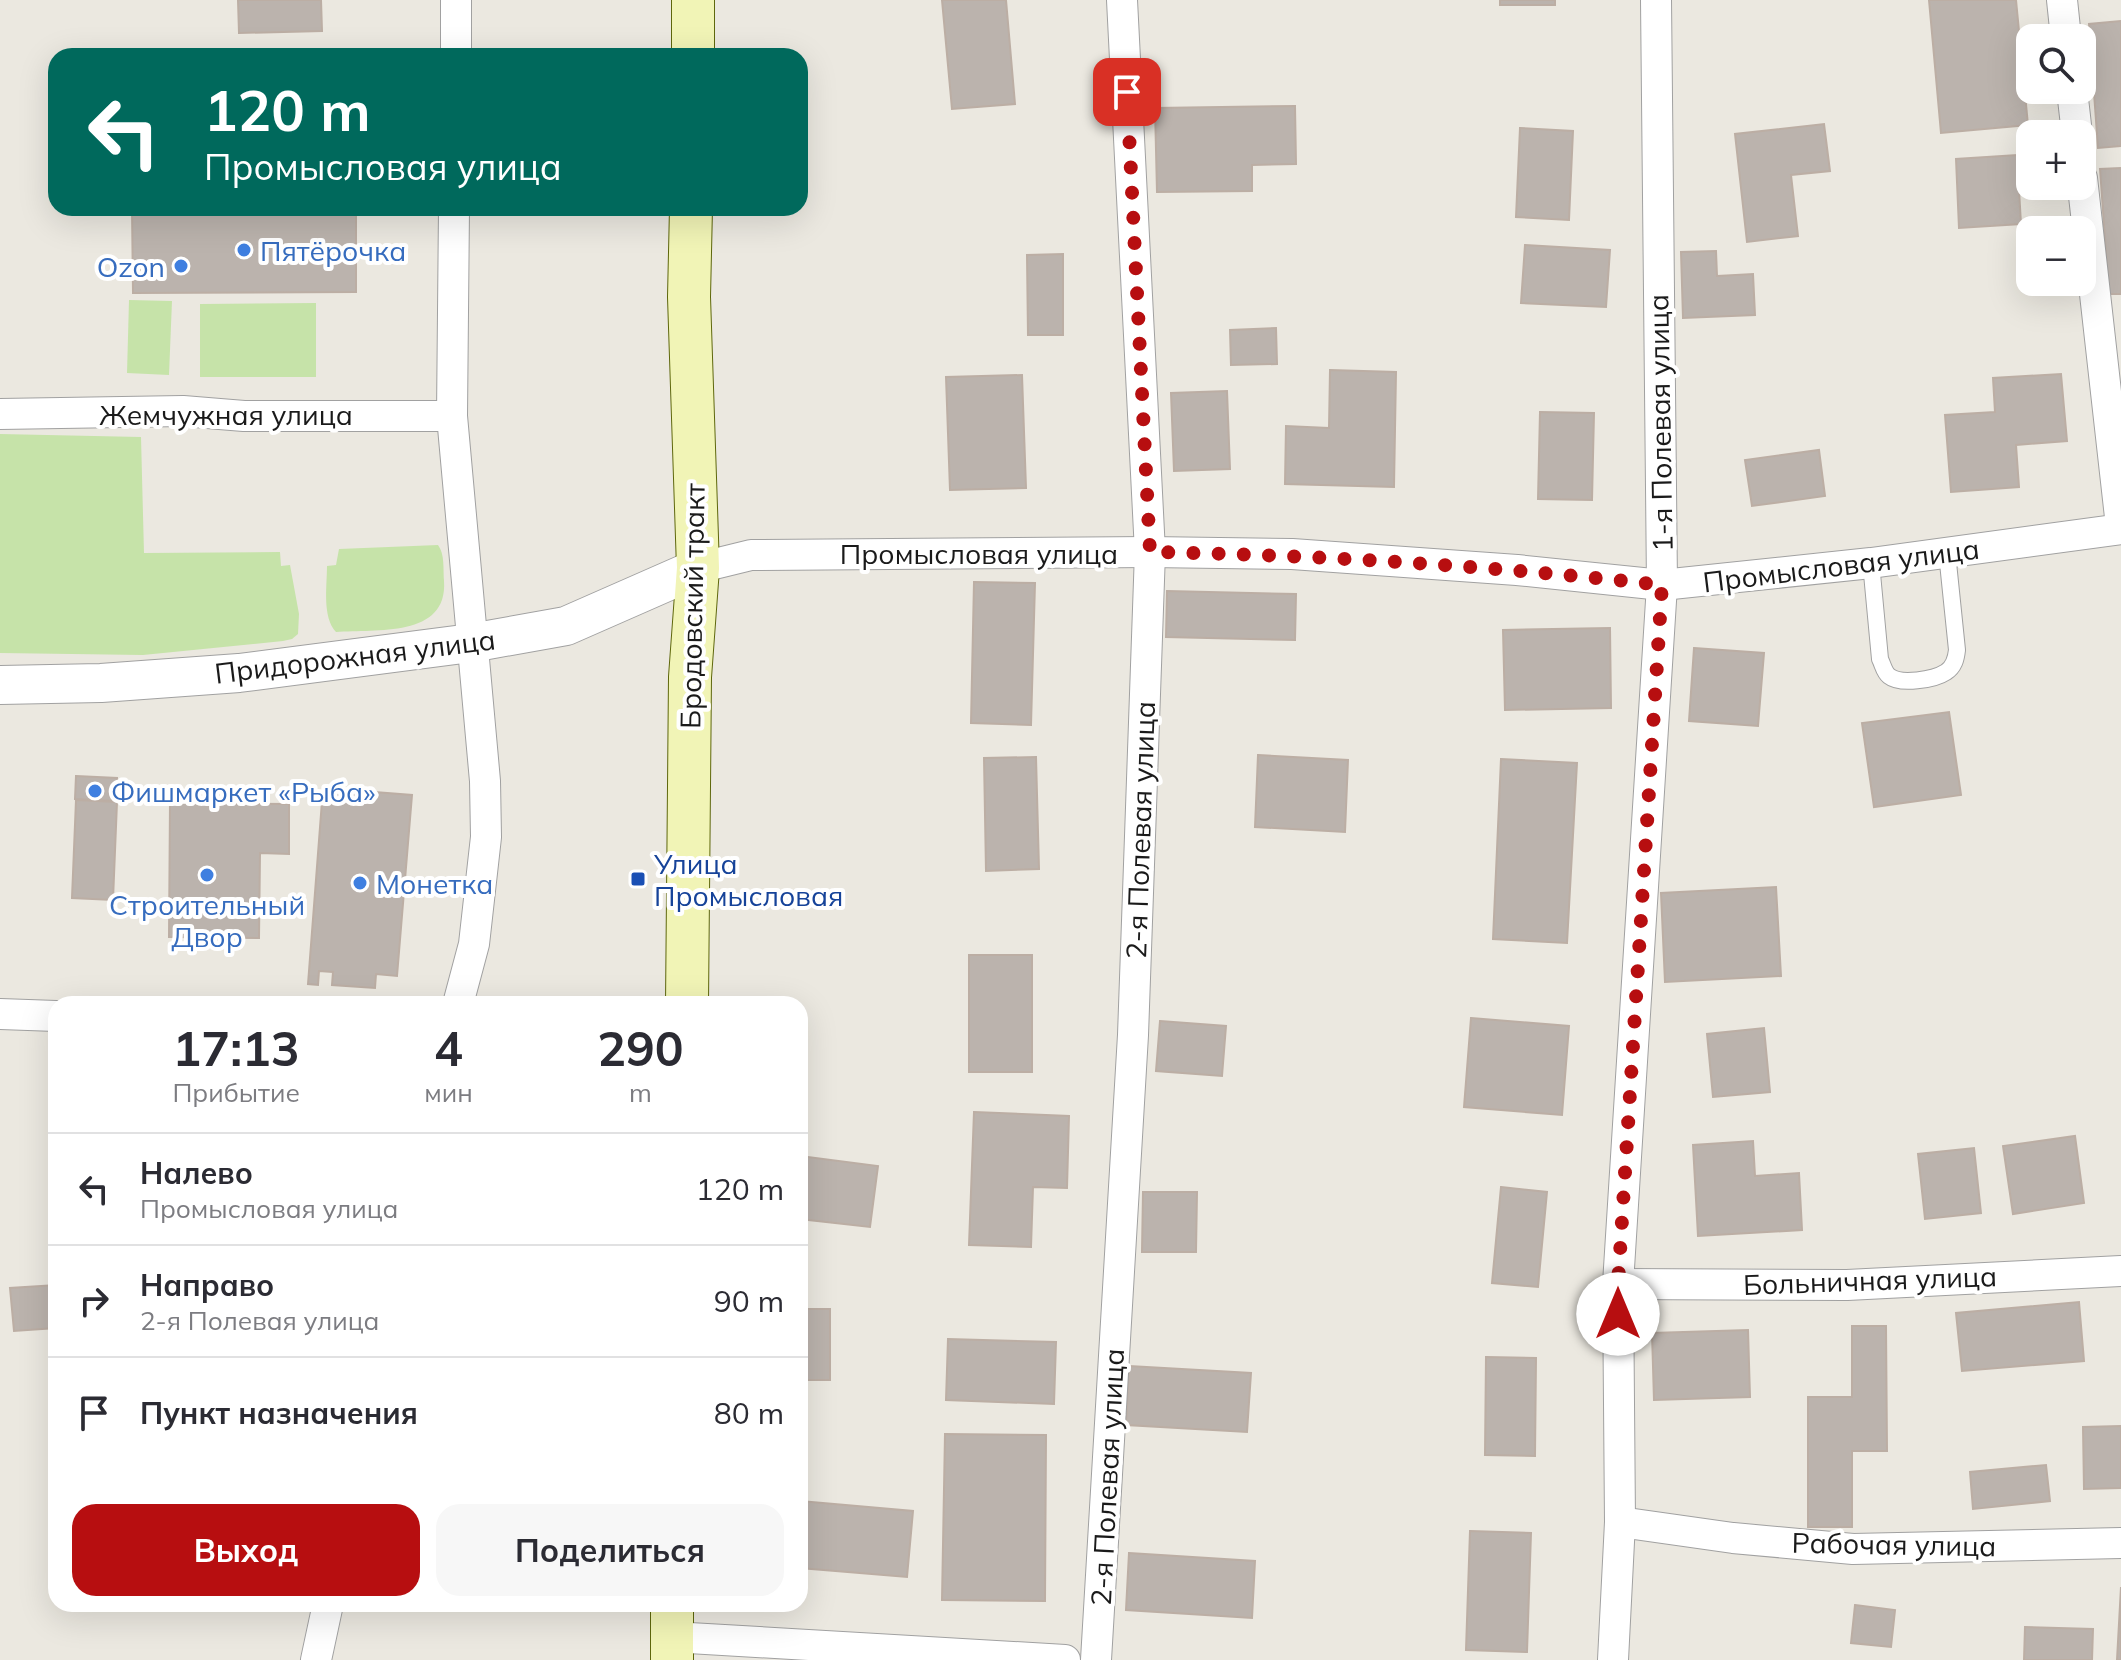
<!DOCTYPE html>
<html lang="ru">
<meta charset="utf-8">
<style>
:root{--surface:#fff;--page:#f7f7f7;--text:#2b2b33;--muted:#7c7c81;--line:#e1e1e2;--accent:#b70e10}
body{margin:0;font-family:Mulish,sans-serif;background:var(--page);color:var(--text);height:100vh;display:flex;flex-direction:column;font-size:30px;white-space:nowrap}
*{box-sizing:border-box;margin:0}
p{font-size:26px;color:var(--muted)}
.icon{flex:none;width:44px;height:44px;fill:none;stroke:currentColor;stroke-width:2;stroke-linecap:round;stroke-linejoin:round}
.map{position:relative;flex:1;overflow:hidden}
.panel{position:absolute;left:48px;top:996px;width:760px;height:616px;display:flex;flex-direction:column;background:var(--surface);border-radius:24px;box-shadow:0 8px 32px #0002}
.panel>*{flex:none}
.hud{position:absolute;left:48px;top:48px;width:760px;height:168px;border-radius:24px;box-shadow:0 8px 32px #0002;background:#00695c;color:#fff;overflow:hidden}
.controls{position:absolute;left:2016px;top:24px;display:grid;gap:16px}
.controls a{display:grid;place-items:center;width:80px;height:80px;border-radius:16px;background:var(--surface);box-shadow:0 8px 32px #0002;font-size:40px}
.pin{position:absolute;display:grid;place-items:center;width:68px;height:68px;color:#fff;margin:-34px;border-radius:16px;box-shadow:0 4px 12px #0006}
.me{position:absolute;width:88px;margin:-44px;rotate:0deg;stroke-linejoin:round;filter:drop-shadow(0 0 6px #0008)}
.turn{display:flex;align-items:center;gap:28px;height:168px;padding:0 24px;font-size:36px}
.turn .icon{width:104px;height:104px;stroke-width:2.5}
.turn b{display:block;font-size:56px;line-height:68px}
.eta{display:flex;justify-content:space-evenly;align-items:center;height:136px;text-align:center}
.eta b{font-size:48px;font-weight:700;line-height:56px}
.button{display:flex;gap:16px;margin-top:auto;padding:16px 24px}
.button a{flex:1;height:92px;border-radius:24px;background:var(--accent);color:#fff;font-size:32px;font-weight:700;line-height:92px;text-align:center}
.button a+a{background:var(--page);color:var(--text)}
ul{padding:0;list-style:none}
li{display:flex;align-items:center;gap:24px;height:112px;padding:0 24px;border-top:2px solid var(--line)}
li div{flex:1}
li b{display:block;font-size:30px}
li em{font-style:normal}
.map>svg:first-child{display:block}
.grass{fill:#c6e3a9}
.building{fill:#bbb3ad;stroke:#bcaea4;stroke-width:2}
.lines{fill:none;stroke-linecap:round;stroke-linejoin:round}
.service-casing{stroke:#a1a1a1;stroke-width:18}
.minor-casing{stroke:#a1a1a1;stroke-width:32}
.tertiary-casing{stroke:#a1a1a1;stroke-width:40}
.secondary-casing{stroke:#5e670c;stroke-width:44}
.service{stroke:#fff;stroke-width:16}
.minor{stroke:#fff;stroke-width:30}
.tertiary{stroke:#fff;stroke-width:38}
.secondary{stroke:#f1f4b6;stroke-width:42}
.route{stroke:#b70e10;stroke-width:14;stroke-dasharray:0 25.2}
.shop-dot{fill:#3f7fe0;stroke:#fff;stroke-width:3}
.transit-dot{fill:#1a4fb4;stroke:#fff;stroke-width:3}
.labels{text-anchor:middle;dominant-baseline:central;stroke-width:8;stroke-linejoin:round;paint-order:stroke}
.shop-label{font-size:28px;fill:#366cbe;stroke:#fff;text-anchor:start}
.street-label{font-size:28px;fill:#1a1a1a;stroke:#fff}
.transit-label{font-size:28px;fill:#164399;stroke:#fff;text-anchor:start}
</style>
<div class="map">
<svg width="2121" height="1660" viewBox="0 0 2121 1660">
<rect width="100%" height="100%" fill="#ebe8e0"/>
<g class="grass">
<polygon points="129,300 172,301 169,375 127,373"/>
<polygon points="316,303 316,377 200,377 200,304"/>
<polygon points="0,434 141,437 144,553 280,552 281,566 290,565 299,614 298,634 292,639 283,641 143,655 0,653"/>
<path d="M 438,545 C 445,554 443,569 444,581 C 448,638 376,629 336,632 C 322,617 327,586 327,566 L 336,565 L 339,549 Z"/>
</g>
<g class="building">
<polygon points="238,0 321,0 322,31 239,33"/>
<polygon points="942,0 1006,0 1015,104 952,109"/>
<rect x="1500" y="0" width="55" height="5"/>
<polygon points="1929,0 2016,0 2028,125 1941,133"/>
<polygon points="2121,21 2121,146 2098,148 2089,24"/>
<polygon points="1295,106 1296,164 1252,165 1252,191 1157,192 1155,108"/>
<polygon points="1824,124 1830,171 1791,175 1798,236 1747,242 1735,134"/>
<polygon points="1520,128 1573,131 1569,220 1516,217"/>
<polygon points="2017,155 2021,224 1959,228 1956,159"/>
<polygon points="2121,168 2121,294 2109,294 2100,169"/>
<polygon points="132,208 356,208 356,292 133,293"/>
<polygon points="1525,245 1610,250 1606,307 1521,303"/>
<polygon points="1716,251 1717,276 1753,274 1755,315 1683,318 1681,252"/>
<polygon points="1063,254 1063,335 1028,335 1027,255"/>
<polygon points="1276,328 1277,364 1231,365 1230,330"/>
<polygon points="1330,370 1396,372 1394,487 1285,484 1286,426 1329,428"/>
<polygon points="2061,374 2067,441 2016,445 2019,487 1951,492 1945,415 1995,412 1993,378"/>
<polygon points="1022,375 1026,488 950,490 946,377"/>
<polygon points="1227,391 1230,469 1174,471 1171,393"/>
<polygon points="1540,412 1594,413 1592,500 1538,499"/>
<polygon points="1819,450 1825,496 1752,506 1745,460"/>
<polygon points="974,582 1035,583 1031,725 971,723"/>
<polygon points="1167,591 1296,594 1295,640 1166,637"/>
<polygon points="1610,628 1611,708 1505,710 1503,630"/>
<polygon points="1694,648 1764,653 1758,726 1689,721"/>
<polygon points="1949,712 1961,795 1874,807 1862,723"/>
<polygon points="1258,755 1348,760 1345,832 1255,827"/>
<polygon points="1036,757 1039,869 986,871 984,758"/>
<polygon points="1501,759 1577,763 1567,943 1493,939"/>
<polygon points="76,776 117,778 116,801 75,799"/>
<polygon points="323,788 412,795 397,976 376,974 375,988 332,985 333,972 319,971 318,985 308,984"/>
<polygon points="76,800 117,802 113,900 72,898"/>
<polygon points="170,803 289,804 289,854 260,853 259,938 169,937"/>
<polygon points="1776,887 1781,976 1665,982 1661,893"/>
<rect x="969" y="955" width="63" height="117"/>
<polygon points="1471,1018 1569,1026 1562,1115 1464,1107"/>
<polygon points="1160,1021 1226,1026 1222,1076 1156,1071"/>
<polygon points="1764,1028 1770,1092 1713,1097 1707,1034"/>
<polygon points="974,1112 1069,1116 1067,1188 1033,1187 1031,1247 969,1245"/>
<polygon points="2075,1136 2084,1203 2013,1214 2003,1146"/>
<polygon points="1753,1141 1755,1176 1799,1173 1802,1230 1698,1236 1693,1145"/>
<polygon points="1974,1148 1981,1213 1925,1219 1918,1154"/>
<polygon points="800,1156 878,1166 870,1227 800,1219"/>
<polygon points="1501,1187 1547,1192 1538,1287 1492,1283"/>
<polygon points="1143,1192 1197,1192 1196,1252 1142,1252"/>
<polygon points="56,1285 56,1328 14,1331 10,1288"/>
<polygon points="2079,1302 2084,1361 1962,1371 1956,1313"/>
<rect x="800" y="1309" width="30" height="71"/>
<polygon points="1852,1326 1886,1326 1887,1451 1852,1451 1852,1527 1808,1527 1808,1397 1852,1397"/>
<polygon points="1748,1330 1750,1397 1654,1400 1652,1333"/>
<polygon points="948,1339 1056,1342 1054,1404 946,1400"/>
<polygon points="1486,1357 1536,1358 1535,1456 1485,1455"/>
<polygon points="1129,1366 1251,1373 1247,1432 1126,1425"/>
<polygon points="2121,1426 2121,1488 2084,1489 2083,1427"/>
<polygon points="945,1434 1046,1435 1045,1601 942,1600"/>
<polygon points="2046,1465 2050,1501 1973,1509 1970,1472"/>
<polygon points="800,1501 913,1511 907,1577 800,1568"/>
<polygon points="1470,1531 1531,1533 1527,1652 1466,1650"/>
<polygon points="1129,1553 1255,1561 1252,1618 1126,1610"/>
<polygon points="2121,1587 2121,1660 2117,1660"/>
<polygon points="1855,1605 1895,1610 1891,1647 1851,1643"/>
<polygon points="2025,1627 2093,1629 2092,1660 2024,1660"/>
</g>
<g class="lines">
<defs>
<path id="service" d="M 1871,563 L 1880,659 C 1883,665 1884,672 1889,676 C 1900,685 1934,680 1946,672 C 1954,667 1956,659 1957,650 L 1947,553"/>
<g id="minor">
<polyline points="2062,0 2066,38"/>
<polyline points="456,56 456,0"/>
<polyline points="2072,90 2077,134"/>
<polyline points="2082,178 2121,526"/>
<polyline points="454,208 452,416 485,781 486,837 474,944 458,1004"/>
<polyline points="0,414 183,411 244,416 452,416"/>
<polyline points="698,568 751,555 1150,552 1292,554 1517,570 1662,585 1871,563 2121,529"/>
<polyline points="0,1014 56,1016"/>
<polyline points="1618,1284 1847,1285 2121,1271"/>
<polyline points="1620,1522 1733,1538 1853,1549 2121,1543"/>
<polyline points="672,1637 1065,1660"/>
<polyline points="316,1660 328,1604"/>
<polyline points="1096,1660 1133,1035 1150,552 1122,0"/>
<polyline points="1613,1660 1620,1522 1618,1284 1662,585 1656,0"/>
</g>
<polyline id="tertiary" points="0,685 101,683 239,673 471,643 566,626 698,568"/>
<g id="secondary">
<polyline points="693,56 693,0"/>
<polyline points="687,1004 690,677 698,568 689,297 691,208"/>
<polyline points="672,1660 672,1604"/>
</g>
</defs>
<use href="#service" class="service-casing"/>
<use href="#minor" class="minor-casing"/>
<use href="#tertiary" class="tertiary-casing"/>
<use href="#secondary" class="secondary-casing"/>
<use href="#service" class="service"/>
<use href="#minor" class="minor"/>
<use href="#tertiary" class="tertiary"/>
<use href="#secondary" class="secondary"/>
</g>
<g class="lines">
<path class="route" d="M 1127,92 L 1150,552 C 1321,555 1491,566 1662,585 L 1618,1284 L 1618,1314"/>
</g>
<g class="shop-dot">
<circle cx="244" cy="250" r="8"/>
<circle cx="181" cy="266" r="8"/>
<circle cx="95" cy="791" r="8"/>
<circle cx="207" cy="875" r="8"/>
<circle cx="360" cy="883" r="8"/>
</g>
<rect class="transit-dot" x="630" y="871" width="16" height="16" rx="4"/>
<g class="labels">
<g class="shop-label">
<text x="260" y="250">Пятёрочка</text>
<text x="165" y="266" text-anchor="end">Ozon</text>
<text x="111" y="791">Фишмаркет «Рыба»</text>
<text x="376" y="883">Монетка</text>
<text x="207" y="904" text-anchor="middle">Строительный<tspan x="207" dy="32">Двор</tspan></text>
</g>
<g class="street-label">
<text x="226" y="414">Жемчужная улица</text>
<text transform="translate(1660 423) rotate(-91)">1-я Полевая улица</text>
<text x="979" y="553">Промысловая улица</text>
<text transform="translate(1841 565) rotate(-7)">Промысловая улица</text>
<text transform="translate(692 606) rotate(-89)">Бродовский тракт</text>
<text transform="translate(355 656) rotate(-7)">Придорожная улица</text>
<text transform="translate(1140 830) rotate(-88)">2-я Полевая улица</text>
<text transform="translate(1870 1280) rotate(-2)">Больничная улица</text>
<text transform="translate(1107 1477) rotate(-87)">2-я Полевая улица</text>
<text transform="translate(1894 1544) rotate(1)">Рабочая улица</text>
</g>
<g class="transit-label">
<text x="654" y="863">Улица<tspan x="654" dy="32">Промысловая</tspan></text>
</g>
</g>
</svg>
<div class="controls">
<a><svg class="icon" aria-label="search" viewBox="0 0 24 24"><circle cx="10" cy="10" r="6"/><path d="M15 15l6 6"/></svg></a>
<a>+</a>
<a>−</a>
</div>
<div class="pin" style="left:1127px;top:92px;background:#d93025"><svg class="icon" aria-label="arrive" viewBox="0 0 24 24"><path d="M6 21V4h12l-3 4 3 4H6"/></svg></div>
<svg class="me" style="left:1618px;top:1314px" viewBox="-20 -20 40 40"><circle r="19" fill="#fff"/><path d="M0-13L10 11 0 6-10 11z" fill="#b70e10"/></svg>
<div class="hud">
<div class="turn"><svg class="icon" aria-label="left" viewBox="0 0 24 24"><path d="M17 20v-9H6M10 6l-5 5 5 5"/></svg><div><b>120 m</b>Промысловая улица</div></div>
</div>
<section class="panel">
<div class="eta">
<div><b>17:13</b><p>Прибытие</p></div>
<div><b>4</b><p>мин</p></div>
<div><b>290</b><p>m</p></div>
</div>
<ul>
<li><svg class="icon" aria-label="left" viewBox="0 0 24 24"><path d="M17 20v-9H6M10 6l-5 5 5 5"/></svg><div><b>Налево</b><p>Промысловая улица</p></div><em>120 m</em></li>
<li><svg class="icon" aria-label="right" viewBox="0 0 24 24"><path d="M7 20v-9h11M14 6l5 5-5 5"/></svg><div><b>Направо</b><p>2-я Полевая улица</p></div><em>90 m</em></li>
<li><svg class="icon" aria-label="arrive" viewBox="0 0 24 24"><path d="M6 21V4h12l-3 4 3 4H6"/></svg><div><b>Пункт назначения</b></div><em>80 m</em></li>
</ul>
<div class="button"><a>Выход</a><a>Поделиться</a></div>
</section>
</div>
